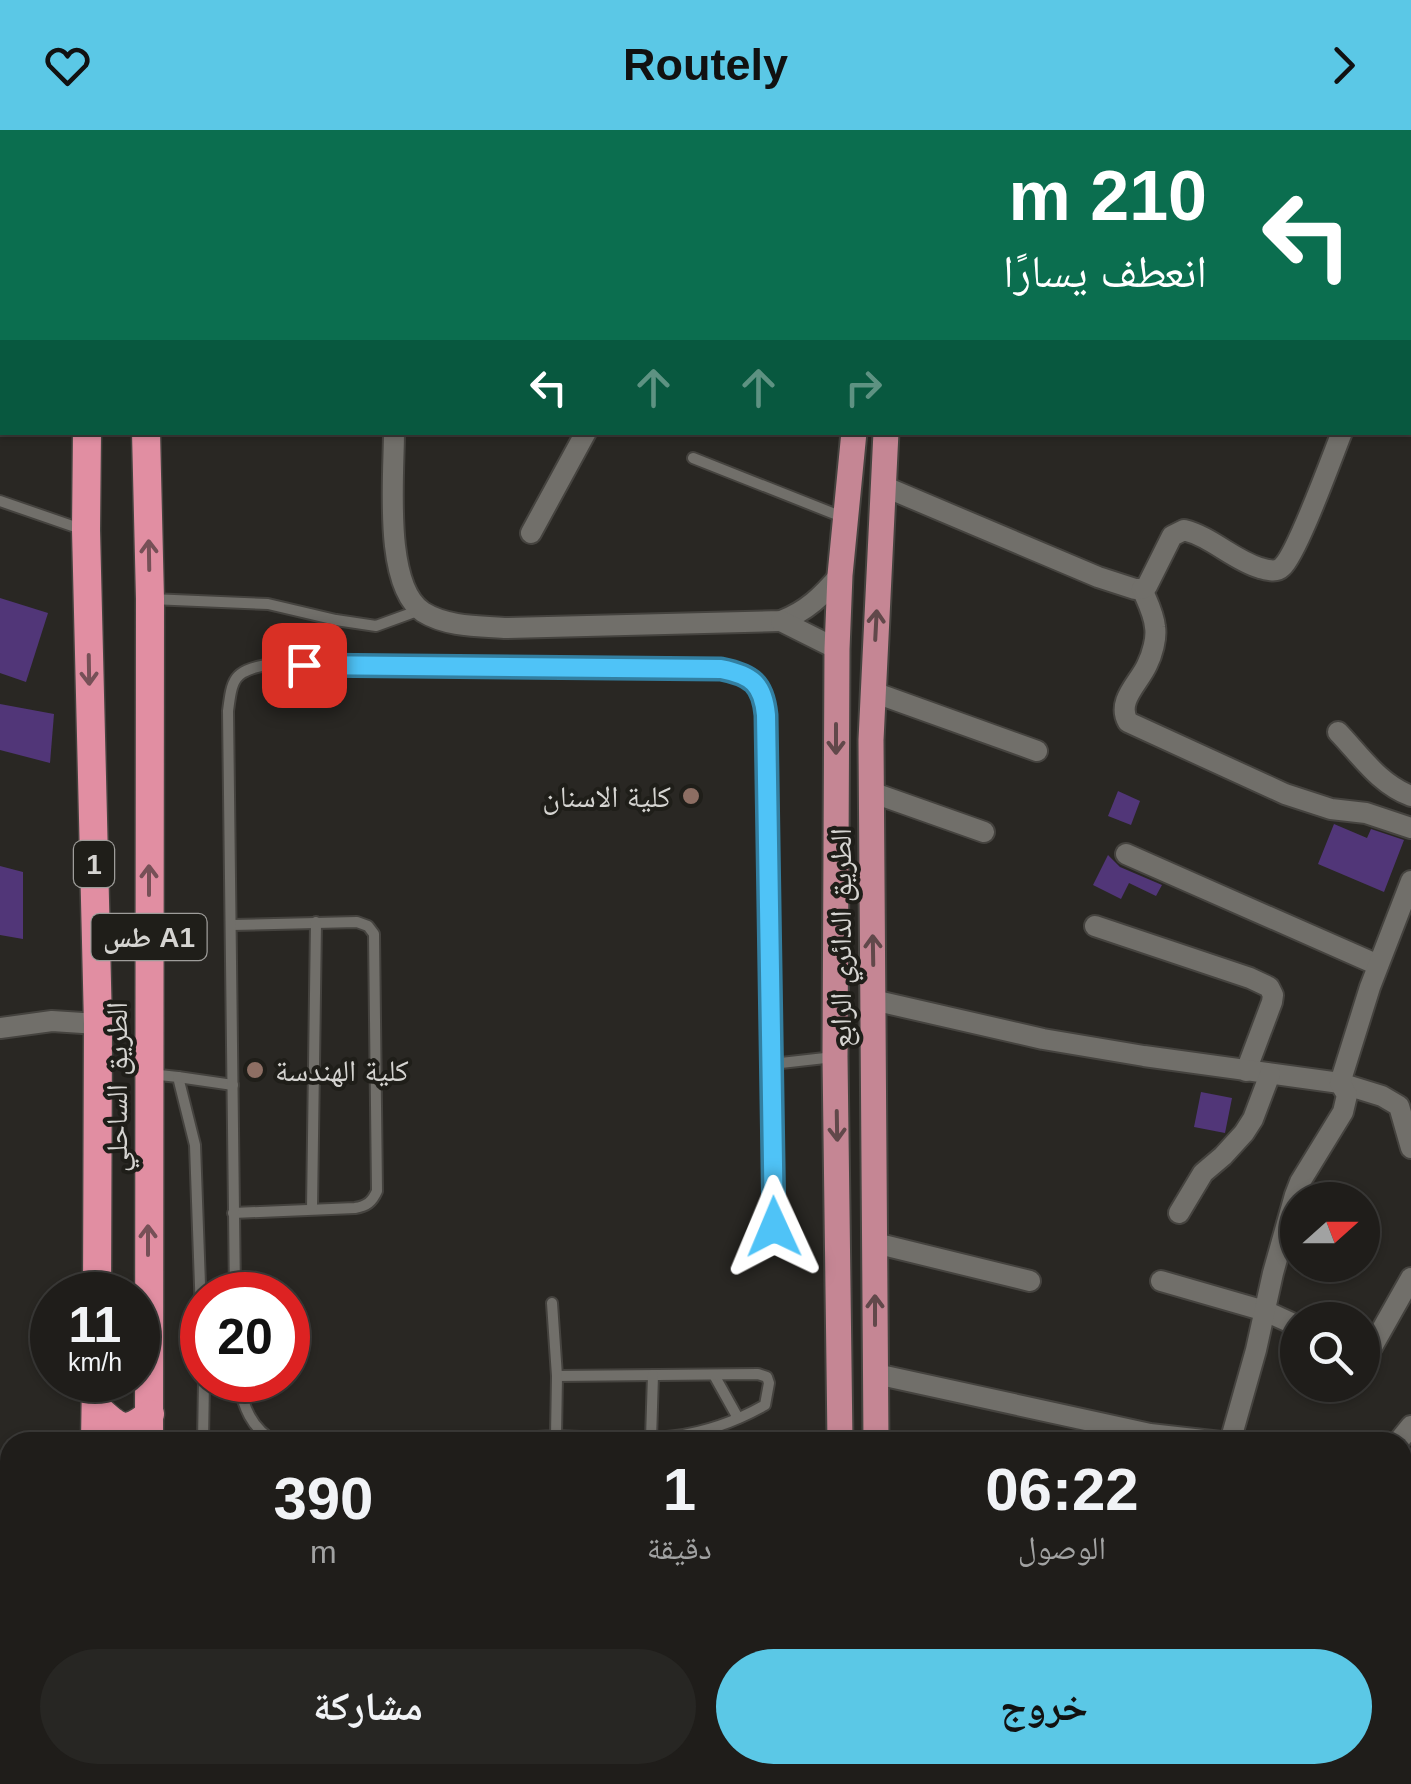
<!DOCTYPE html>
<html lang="ar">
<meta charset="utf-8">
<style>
:root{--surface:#1f1d1a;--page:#272623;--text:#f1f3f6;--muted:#a1a2a2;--line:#3c3b39;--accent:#5bc8e6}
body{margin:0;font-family:Helvetica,"Noto Naskh Arabic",sans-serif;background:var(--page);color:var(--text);direction:rtl;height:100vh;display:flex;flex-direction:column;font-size:38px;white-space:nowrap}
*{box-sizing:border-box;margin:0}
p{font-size:32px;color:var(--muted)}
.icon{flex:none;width:55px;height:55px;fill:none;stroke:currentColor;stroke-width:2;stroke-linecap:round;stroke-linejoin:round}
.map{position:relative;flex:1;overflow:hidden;direction:ltr}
.details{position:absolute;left:0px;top:1302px;width:1412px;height:352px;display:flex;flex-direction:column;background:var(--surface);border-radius:30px 30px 0 0;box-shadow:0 2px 8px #0004,0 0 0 2px var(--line);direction:rtl}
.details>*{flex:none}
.banner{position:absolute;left:0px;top:0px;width:1412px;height:305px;box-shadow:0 2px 8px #0004,0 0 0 2px var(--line);direction:rtl;background:#0b6e4f;color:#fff;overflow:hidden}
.needle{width:65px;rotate:69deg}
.buttons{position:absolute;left:1280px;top:1052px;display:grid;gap:20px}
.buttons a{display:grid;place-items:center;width:100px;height:100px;border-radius:50%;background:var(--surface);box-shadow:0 2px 8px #0004,0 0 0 2px var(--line);font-size:50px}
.speed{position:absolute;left:30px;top:1142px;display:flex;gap:20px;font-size:50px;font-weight:700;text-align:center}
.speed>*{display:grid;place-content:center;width:130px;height:130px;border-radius:50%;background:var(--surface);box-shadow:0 2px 8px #0004,0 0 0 2px var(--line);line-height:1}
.speed small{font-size:25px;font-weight:400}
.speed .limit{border:15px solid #d22;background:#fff;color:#111}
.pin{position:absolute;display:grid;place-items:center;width:85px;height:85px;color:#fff;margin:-42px;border-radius:20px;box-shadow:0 5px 15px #0006}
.me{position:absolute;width:110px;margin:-55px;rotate:359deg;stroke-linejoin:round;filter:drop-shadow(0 0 8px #0008)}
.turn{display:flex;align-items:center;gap:35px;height:210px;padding:0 40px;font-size:45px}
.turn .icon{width:130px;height:130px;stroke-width:2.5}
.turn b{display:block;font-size:70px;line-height:85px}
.lanes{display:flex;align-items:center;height:95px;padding:0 40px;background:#0003;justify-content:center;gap:50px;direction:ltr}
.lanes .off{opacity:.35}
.eta{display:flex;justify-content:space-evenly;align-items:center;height:170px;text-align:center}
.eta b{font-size:60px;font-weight:800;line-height:70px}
.button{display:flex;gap:20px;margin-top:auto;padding:20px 40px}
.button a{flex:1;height:115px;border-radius:60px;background:var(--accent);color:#111;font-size:40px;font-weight:800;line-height:115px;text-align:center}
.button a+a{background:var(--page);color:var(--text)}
header{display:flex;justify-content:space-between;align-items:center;height:130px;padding:0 40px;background:var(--accent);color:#111;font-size:45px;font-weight:800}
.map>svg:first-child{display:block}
.building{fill:#513678}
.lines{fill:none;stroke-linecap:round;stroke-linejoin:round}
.service-casing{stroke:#45433f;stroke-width:14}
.minor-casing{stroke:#45433f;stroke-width:24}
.tertiary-casing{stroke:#45433f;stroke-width:29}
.primary-casing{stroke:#45433f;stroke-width:29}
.trunk-casing{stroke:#45433f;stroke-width:31}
.service{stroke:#716f6a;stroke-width:10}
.minor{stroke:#716f6a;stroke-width:20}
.tertiary{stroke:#716f6a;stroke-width:25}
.primary{stroke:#c58694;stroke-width:25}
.trunk{stroke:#e18ea2;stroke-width:28}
.oneway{stroke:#765057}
.oneway2{stroke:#61484a}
.route-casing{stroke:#337fa1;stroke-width:25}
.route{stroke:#4fc3f7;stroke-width:18}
.education-dot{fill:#8d6e63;stroke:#1f1e19;stroke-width:4}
.labels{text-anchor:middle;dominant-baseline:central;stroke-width:8;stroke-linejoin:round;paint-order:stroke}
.shield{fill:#1f1e19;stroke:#9e9d9a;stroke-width:2.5}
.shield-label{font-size:28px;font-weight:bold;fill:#d5d4d1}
.poi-label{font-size:30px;fill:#d5d4d1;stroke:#1f1e19;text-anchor:end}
.street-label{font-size:30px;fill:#d5d4d1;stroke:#1f1e19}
</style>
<header><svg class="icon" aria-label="forward" viewBox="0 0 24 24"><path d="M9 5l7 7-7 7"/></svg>Routely<svg class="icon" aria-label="heart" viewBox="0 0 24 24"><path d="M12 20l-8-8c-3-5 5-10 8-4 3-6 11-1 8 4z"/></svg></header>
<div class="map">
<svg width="1411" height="1654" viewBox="0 0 1411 1654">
<rect width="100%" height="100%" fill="#292723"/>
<g class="building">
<polygon points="0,468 48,483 26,552 0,543"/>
<polygon points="0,574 54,584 50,633 0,620"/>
<polygon points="1118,661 1140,671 1131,695 1108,686"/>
<polygon points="1334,694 1367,708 1371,699 1404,710 1384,762 1318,734"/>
<polygon points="1108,725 1120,737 1162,755 1156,766 1129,753 1121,769 1093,755"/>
<polygon points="0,736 23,742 23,809 0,805"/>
<polygon points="1201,962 1232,968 1225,1003 1194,997"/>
</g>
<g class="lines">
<defs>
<g id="service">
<polyline points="300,0 312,2"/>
<polyline points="693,328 845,388"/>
<polyline points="0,371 84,400"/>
<polyline points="151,469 268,474 336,490 376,496 420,480"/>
<path d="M 232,795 L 357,792 L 368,796 L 374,804 L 377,1061 C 372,1072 367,1076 355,1078 L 233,1083"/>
<polyline points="150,944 178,947 195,1015 202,1211"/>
<polyline points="178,947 233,955"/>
<polyline points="312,1079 316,792"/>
<polyline points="774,1097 772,934 834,927"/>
<path d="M 235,1165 L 228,581 C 232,550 233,541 266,535 L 721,539 C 752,545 763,554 766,585 L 772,934"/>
<polyline points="714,1245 738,1288"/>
<path d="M 238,1250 C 243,1276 251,1299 276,1312"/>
<path d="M 556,1306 C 637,1309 691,1317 765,1275 L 769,1253 L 767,1247 L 758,1244 L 557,1246"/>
<polyline points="651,1309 653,1245"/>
<polyline points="203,1312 204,1250"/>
<polyline points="446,1312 556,1306 557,1246 552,1173"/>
</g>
<g id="minor">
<polyline points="23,0 47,2"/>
<polyline points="461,2 462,0"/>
<polyline points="702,2 703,0"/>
<polyline points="1381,2 1381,0"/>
<polyline points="0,19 2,19"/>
<polyline points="0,90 2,90"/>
<polyline points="1410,135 1411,133"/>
<path d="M 394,302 C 394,346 383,456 423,482 C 447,497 479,496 507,498 L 781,491 C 807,481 822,466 840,445"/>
<polyline points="883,356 1098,447 1135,459 1142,459"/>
<polyline points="531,403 586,302"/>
<path d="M 1142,459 C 1147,471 1154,484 1155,497 C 1157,508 1152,525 1147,535 C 1139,553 1116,571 1128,592 L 1285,664 L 1331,679 L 1366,683 L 1411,698"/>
<path d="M 1142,459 L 1147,456 L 1172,406 L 1184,400 C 1212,407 1233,430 1260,438 C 1268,440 1276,443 1282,437 C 1297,424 1332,327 1342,302"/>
<polyline points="781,491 837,519"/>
<polyline points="873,562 1037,621"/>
<path d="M 1338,602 C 1361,626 1379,654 1411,666"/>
<polyline points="871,662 984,702"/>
<polyline points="1126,724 1378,835"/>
<polyline points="1095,796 1250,848 1269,857 1273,865 1272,872 1246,941"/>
<polyline points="873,870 1043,909 1144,926 1340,953 1382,966 1399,976 1411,1018"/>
<polyline points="0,898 52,891 98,894"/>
<polyline points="1179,1083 1203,1043 1223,1026 1244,1003 1253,989 1270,944"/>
<polyline points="875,1113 1030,1151"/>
<polyline points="1161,1151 1265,1181 1298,1196"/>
<polyline points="1362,1223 1372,1217 1411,1148"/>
<polyline points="876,1244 1150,1304 1221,1312"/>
<polyline points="1230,1312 1256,1220 1273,1143 1295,1065 1300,1052 1343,982 1347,965 1340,953 1370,857 1411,751"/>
<polyline points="1398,1312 1411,1296"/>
<polyline points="1402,1412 1411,1419"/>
<polyline points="0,1471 10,1475"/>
<polyline points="1402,1613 1411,1615"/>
<polyline points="1084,1654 1086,1645"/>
<polyline points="1317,1654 1320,1645"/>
<polyline points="1409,1654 1411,1651"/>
</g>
<g id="tertiary">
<polyline points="1239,0 1256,2"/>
<polyline points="1410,26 1411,26"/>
</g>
<g id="primary">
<polyline points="878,0 879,2"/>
<polyline points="922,2 923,0"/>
<polyline points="948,2 950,0"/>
<polyline points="840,1312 835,927 837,519 840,445 854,302"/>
<polyline points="876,1312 871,610 886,302"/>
<polyline points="864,1645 866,1654"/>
<polyline points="901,1645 902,1654"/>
</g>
<g id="trunk">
<polyline points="90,2 90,0"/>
<polyline points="144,2 144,0"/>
<polyline points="87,302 86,400 98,894 97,1165"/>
<polyline points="146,302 150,469 149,1312"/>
<path d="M 96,1277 C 119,1298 124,1305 150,1284"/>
<polyline points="95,1312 96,1250"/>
<polyline points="90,1645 90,1654"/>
<polyline points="152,1645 152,1654"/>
</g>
</defs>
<use href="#service" class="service-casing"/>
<use href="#minor" class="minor-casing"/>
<use href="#tertiary" class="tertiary-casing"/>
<use href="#primary" class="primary-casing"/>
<use href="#trunk" class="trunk-casing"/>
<use href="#service" class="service"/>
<use href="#minor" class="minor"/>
<use href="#tertiary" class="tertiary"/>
<use href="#primary" class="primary"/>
<use href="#trunk" class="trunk"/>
</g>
<defs><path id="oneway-shaft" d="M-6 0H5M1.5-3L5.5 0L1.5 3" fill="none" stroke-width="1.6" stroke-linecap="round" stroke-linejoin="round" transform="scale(2.5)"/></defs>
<g class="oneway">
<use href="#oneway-shaft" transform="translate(149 425) rotate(-91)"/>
<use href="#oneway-shaft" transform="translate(89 540) rotate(89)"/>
<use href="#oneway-shaft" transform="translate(149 750) rotate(-90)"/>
<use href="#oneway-shaft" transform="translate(148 1110) rotate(-90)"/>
</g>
<g class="oneway2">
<use href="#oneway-shaft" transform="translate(876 495) rotate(-87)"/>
<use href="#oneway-shaft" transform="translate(836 609) rotate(90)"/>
<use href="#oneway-shaft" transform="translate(873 820) rotate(-91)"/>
<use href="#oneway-shaft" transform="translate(837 996) rotate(89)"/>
<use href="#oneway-shaft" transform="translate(875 1180) rotate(-90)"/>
</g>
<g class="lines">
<defs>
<path id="route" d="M 304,535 L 721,539 C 752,545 763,554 766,585 L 774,1097"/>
</defs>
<use href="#route" class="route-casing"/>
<use href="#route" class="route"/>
</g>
<g class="education-dot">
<circle cx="691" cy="666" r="10"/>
<circle cx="255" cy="940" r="10"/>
</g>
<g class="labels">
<g class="shield">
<rect x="74" y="711" width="40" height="46" rx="8"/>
<rect x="91.5" y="784" width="115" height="46" rx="8"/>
</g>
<g class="shield-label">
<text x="94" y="734">1</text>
<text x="149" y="807">طس A1</text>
</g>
<g class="poi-label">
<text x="671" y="666">كلية الاسنان</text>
<text x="275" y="940" text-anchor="start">كلية الهندسة</text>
</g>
<g class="street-label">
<text transform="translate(840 808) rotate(-90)">الطريق الدائري الرابع</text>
<text transform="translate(116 957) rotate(-90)">الطريق الساحلي</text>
</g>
</g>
</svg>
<div class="buttons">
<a><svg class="needle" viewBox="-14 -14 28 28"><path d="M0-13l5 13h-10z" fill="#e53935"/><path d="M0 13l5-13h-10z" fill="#a1a2a2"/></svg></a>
<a><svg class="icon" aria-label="search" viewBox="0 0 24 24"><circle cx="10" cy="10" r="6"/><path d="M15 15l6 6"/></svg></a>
</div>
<div class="speed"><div>11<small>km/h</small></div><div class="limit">20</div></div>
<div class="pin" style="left:304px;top:535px;background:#d93025"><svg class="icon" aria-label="arrive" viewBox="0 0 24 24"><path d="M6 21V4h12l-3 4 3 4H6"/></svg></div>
<svg class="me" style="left:774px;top:1097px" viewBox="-20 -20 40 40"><path d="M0-17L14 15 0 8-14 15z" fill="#4fc3f7" stroke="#fff" stroke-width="4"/></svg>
<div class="banner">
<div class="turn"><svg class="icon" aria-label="left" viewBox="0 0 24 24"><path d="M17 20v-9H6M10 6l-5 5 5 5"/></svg><div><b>210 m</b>انعطف يسارًا</div></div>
<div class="lanes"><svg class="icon" aria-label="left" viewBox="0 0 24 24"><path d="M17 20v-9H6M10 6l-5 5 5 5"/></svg><svg class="icon off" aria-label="ahead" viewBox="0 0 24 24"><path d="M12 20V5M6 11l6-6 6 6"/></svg><svg class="icon off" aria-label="ahead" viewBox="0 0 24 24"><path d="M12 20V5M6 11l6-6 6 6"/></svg><svg class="icon off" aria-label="right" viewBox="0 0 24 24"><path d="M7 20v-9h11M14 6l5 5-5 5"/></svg></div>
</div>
<section class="details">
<div class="eta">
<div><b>06:22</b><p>الوصول</p></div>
<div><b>1</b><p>دقيقة</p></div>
<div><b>390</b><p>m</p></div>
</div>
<div class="button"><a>خروج</a><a>مشاركة</a></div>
</section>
</div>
